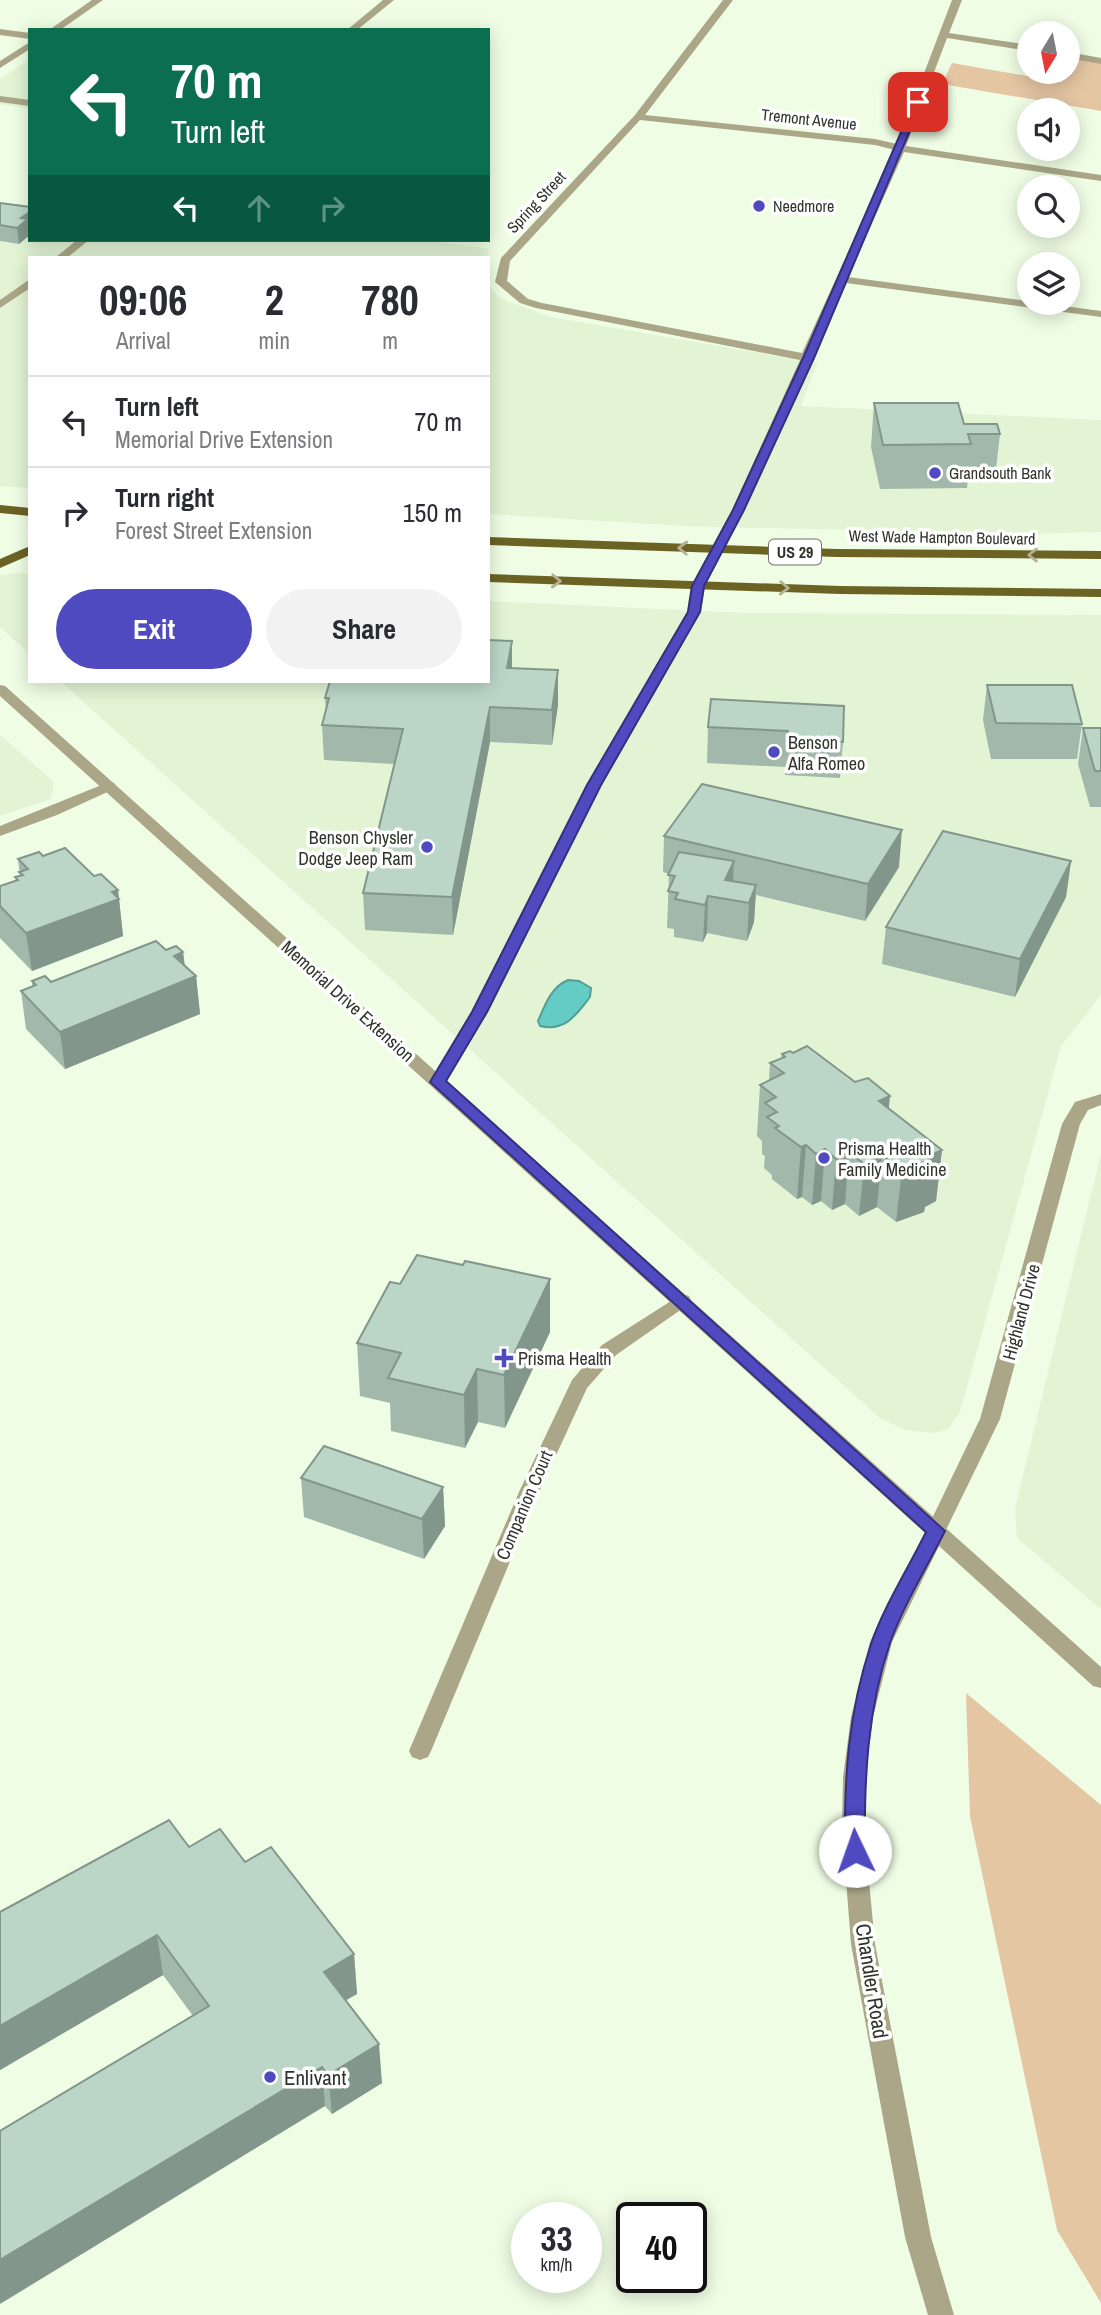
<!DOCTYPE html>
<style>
:root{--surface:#fff;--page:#f2f2f3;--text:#2b2b33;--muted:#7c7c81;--line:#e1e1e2;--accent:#504ac1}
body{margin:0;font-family:"Archivo Narrow",sans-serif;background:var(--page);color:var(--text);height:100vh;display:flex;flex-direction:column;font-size:26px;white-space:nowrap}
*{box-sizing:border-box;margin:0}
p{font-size:23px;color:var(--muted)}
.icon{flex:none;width:38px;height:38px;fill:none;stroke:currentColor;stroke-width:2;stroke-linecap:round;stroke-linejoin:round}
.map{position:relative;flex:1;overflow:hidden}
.sheet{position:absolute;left:28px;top:256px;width:462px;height:427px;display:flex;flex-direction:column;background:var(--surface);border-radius:0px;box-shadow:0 4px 18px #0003}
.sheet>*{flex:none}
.hud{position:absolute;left:28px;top:28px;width:462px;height:214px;border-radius:0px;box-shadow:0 4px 18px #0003;background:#0b6e4f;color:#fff;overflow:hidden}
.needle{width:46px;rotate:190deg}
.fabs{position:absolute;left:1017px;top:21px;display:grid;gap:14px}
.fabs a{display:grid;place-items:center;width:63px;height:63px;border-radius:50%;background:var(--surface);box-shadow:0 4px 18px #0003;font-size:35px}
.speed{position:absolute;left:511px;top:2202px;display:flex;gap:14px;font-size:35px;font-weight:700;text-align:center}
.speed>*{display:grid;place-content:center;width:91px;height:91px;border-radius:50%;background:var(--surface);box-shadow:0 4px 18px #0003;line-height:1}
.speed small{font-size:18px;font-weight:400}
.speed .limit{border:4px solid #111;border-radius:10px;background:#fff;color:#111}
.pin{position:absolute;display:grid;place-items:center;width:60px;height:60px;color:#fff;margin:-30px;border-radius:14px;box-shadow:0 4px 10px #0006}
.me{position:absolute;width:77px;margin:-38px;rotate:357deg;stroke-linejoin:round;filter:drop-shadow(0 0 5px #0008)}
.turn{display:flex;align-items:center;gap:24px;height:147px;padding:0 28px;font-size:32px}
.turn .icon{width:91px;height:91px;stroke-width:2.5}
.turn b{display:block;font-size:49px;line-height:60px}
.lanes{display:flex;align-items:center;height:66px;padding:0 28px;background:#0003;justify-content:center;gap:35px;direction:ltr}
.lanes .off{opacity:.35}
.eta{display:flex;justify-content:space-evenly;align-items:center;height:119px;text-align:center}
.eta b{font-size:42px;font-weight:800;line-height:49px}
.cta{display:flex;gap:14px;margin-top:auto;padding:14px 28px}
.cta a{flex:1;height:80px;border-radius:42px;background:var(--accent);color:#fff;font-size:28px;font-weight:800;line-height:80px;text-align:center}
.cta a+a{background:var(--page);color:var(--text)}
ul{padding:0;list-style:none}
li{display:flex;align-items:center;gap:21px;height:91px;padding:0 28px;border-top:2px solid var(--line)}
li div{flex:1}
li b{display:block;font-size:26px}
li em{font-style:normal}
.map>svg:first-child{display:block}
.built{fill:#e2f4d4}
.green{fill:#e4c6a3}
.water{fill:#64cbc5;stroke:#549e97;stroke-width:2}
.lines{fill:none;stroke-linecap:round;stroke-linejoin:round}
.minor{fill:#aaa687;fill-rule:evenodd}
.tertiary{fill:#aaa687;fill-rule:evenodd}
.primary{fill:#6b6224;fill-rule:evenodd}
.wall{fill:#a1b8ab}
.shaded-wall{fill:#83968b}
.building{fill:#bbd6c7;stroke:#83968b;stroke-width:2}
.oneway{stroke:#b5b092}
.route{fill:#504ac1;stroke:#34307d;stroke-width:2}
.poi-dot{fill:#504ac1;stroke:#fff;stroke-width:2.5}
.labels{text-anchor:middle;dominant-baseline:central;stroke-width:7;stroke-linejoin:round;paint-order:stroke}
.far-street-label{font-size:16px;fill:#2f342b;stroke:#fff}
.far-poi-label{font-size:16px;fill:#2f342b;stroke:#fff;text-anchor:start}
.shield{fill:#fff;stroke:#6d716b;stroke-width:2}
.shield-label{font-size:16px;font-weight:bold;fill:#2f342b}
.poi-label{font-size:18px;fill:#2f342b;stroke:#fff;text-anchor:start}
.street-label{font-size:18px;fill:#2f342b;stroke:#fff}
.near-street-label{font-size:21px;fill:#2f342b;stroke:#fff}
.near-poi-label{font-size:21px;fill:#2f342b;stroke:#fff;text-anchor:start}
</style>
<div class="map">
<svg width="1101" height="2315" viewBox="0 0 1101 2315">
<rect width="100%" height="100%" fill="#effde4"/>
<g class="built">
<polygon points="28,61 30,109 0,104 0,79"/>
<polygon points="0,205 30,211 30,240 425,240 489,249 488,257 30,257 30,488 0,486"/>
<polygon points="488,284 499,298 551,317 817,363 801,406 1101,420 1101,532 1020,534 685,526 488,514"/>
<polygon points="17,573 30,574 30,654 0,627 0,575"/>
<polygon points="488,601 747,613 1101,615 1101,995 1061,1046 960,1412 948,1429 934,1433 906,1430 881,1419 60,681 488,681"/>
<polygon points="0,735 54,782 51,799 0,816"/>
<polygon points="1101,1153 1101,1609 1017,1538 1015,1509"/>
</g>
<g class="green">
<polygon points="1076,59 1101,63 1101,111 942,84 952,63 1062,82"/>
<polygon points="966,1693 1101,1805 1101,2303 1057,2230 970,1816"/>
</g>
<path class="water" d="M 568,980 L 579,981 L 591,988 L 590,997 C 576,1015 565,1032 540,1026 L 538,1021 C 545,1005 551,987 568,980 Z"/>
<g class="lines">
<g class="minor">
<polygon points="92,0 103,0 60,30 49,30"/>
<polygon points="383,0 394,0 357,30 347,30"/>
<path d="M 723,0 L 733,0 L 645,115 L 875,139 L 897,144 L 952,0 L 962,0 L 949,33 L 1029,45 L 1029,51 L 947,38 L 906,146 L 1101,175 L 1101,181 L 904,152 L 848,277 L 1101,311 L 1101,317 L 846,283 L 744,510 L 705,586 L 701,612 L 601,785 L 488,1012 L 444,1086 L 432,1086 L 430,1082 L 472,1012 L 587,785 L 687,612 L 691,586 L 732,510 L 800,360 L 536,308 L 520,303 L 495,282 L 501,258 L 635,115 ZM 640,120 L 875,145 L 895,150 L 802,353 L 542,303 L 528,299 L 507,281 L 510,261 Z"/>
<polygon points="0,29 30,33 30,39 0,35"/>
<polygon points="30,42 30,49 0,68 0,61"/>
<polygon points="1068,52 1101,58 1101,64 1068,58"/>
<polygon points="0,96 30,100 30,106 0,102"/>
<polygon points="77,240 89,240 68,257 56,257"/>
<polygon points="30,279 30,288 0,308 0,300"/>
<polygon points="109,782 114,783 116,786 114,789 57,815 0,836 0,826"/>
<polygon points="1101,1094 1101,1105 1088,1110 1080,1124 1000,1419 943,1536 936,1539 929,1536 926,1531 980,1419 1062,1124 1075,1102"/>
<polygon points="682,1294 689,1296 691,1300 689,1304 616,1355 587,1388 539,1492 431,1751 428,1757 420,1760 412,1757 409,1751 519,1492 572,1380 602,1345"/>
</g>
<polygon class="tertiary" points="0,685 5,686 1101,1667 1101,1688 1093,1686 939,1546 892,1642 873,1717 865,1777 864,1828 875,1944 931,2237 954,2315 928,2315 905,2237 851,1944 842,1828 843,1777 851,1717 870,1642 925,1533 0,696"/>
<g class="primary">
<polygon points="0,505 30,508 30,516 0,513"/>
<polygon points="488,537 837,549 1101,551 1101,559 837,557 488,545"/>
<polygon points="30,546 30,555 0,568 0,559"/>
<polygon points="488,574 840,586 1101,589 1101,597 840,594 488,582"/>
</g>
</g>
<g class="wall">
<polygon points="0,203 30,207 30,230 19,244 0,241"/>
<polygon points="874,403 964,424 1000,434 995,478 968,478 967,488 880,489 871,447"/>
<polygon points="512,668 558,705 552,745 490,742 453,935 365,930 363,893 394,764 324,760 322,725 326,710 325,698"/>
<polygon points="987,685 1082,724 1077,759 991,759 983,720"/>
<polygon points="711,699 843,742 840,778 785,775 786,767 707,763 708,727"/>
<polygon points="1083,728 1101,728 1101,807 1090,807 1078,764"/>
<polygon points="664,836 899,867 865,921 756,895 754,922 747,941 707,933 703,942 674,937 674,929 667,928 669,874 663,872"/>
<polygon points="43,856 94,876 118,890 123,936 32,971 0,938 0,886 16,880 15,877 20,876 18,859"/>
<polygon points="1071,861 1066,897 1015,997 882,964 886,927"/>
<polygon points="166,950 183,952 185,966 196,976 200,1014 65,1069 26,1029 21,991 32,987 32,981 51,982"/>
<polygon points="782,1054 889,1109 942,1150 936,1201 925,1207 924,1212 896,1222 877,1207 859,1216 845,1204 832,1210 821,1201 812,1205 802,1197 797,1199 772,1179 772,1175 764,1168 765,1156 762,1154 762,1141 757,1136 760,1085 769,1080 770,1063 781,1058"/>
<polygon points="550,1332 505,1428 478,1422 465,1448 391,1431 390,1403 360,1396 357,1343"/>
<polygon points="301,1478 443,1487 445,1526 424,1559 304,1517"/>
<polygon points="189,1847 245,1862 354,1954 357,1994 346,2000 382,2083 332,2114 325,2106 193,2016 163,1975 0,2070 0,1912"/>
</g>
<g class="shaded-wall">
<polygon points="30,212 30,235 19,244 17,228 21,218"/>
<polygon points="512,641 512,676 507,668"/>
<polygon points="558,670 558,705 552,745 552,710"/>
<polygon points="490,707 490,742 453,935 452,897"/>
<polygon points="902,830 899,867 865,921 868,884"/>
<polygon points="734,861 732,897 725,880"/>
<polygon points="1071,861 1066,897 1015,997 1020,959"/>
<polygon points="756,885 754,922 747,941 749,903"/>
<polygon points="118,890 123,936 32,971 26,933"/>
<polygon points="708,896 707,933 703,942 705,905"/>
<polygon points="183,952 186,980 196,976 200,1014 65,1069 60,1032 174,956"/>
<polygon points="890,1096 885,1147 879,1101"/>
<polygon points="806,1145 802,1197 797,1199 801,1147"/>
<polygon points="825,1149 821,1201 812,1205 816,1154"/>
<polygon points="942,1150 936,1201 925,1207 924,1212 896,1222 902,1170"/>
<polygon points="849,1152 845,1204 832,1210 836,1159"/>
<polygon points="882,1155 877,1207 859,1216 864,1164"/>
<polygon points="550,1279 550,1332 505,1428 504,1375"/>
<polygon points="477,1369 478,1422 465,1448 464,1395"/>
<polygon points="443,1487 445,1526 424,1559 422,1519"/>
<polygon points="157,1935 163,1975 0,2070 0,2026"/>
<polygon points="354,1954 357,1994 327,2011 324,1972"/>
<polygon points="379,2044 382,2083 332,2114 328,2075"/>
<polygon points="322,2067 325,2106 0,2304 0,2260"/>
</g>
<g class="building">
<polygon points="0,203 30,207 30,212 21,218 28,219 17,228 0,225"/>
<polygon points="874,403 958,403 964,424 997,424 1000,434 968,434 971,444 883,445"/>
<polygon points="488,640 512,641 507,668 558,670 552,710 490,707 452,897 363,893 403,729 322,725 329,698 325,698 330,681 488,681"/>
<polygon points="987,685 1072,685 1082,724 996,723"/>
<polygon points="711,699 844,706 843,742 788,739 788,731 708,727"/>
<polygon points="1083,728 1101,728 1101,771 1095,771"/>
<polygon points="702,784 902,830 868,884 664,836"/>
<polygon points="943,831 1071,861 1020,959 886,927"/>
<polygon points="65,848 94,876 101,874 118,890 112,892 119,899 26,933 0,906 0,886 18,880 15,877 23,875 19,872 28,869 18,859 39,852 43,856"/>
<polygon points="679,852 734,861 725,880 756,885 749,903 708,896 705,905 675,899 678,893 668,891 675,876 668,875"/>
<polygon points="156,941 166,950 176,946 183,952 174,956 196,976 60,1032 21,991 36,985 32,981 45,976 51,982"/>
<polygon points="807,1046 855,1082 868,1078 890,1096 879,1101 942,1150 927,1157 930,1160 902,1170 882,1155 864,1164 849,1152 836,1159 825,1149 816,1154 806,1145 801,1147 775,1128 779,1126 767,1117 777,1112 765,1103 776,1097 760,1085 784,1073 770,1063 785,1057 782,1054 790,1051 793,1053"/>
<polygon points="417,1255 463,1265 465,1261 550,1279 504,1375 477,1369 464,1395 388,1378 401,1353 357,1343 390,1282 400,1284"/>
<polygon points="324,1446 443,1487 422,1519 301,1478"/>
<polygon points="169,1820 189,1847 220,1829 245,1862 271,1847 354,1954 324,1972 379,2044 328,2075 322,2067 0,2260 0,2131 209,2006 157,1935 0,2026 0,1912"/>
</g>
<defs><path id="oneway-chevron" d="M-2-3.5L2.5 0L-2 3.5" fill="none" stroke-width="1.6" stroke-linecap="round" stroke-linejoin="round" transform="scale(1.75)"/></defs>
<g class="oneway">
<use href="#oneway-chevron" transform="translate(683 548) rotate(-178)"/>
<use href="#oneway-chevron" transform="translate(1033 555) rotate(-180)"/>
<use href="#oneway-chevron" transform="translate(556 581) rotate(2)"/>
<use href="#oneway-chevron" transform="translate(784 588) rotate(2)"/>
</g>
<path class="route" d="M 915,100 L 922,102 L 814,358 L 744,510 L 704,586 L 700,612 L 601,785 L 487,1012 L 446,1081 L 945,1531 C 927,1567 904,1604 890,1643 C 867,1711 864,1780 865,1851 L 862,1857 L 855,1860 L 848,1857 L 845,1851 C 844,1778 848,1714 871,1644 C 883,1608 909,1567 926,1532 L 430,1082 L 472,1012 L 587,785 L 688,612 L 692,586 L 733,510 L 803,358 Z"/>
<g class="poi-dot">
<circle cx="759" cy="206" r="7"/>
<circle cx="935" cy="473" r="7"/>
<circle cx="774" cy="752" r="7"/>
<circle cx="427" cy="847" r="7"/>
<circle cx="824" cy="1158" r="7"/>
<path d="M500.5 1347.5h7v7h7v7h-7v7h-7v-7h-7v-7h7z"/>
<circle cx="270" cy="2077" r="7"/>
</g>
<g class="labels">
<g class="far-street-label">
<text transform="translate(809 119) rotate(6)">Tremont Avenue</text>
<text transform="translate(536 202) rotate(-47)">Spring Street</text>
<text transform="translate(942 537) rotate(1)">West Wade Hampton Boulevard</text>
</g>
<g class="far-poi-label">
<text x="773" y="206">Needmore</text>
<text x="949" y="473">Grandsouth Bank</text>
</g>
<rect class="shield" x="769" y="539.5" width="52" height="25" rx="5"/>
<g class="shield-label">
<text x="795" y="552">US 29</text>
</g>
<g class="poi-label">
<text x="788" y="742">Benson<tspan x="788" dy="21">Alfa Romeo</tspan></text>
<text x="413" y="837" text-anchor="end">Benson Chysler<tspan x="413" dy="21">Dodge Jeep Ram</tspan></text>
<text x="838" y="1148">Prisma Health<tspan x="838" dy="21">Family Medicine</tspan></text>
<text x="518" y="1358">Prisma Health</text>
</g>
<g class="street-label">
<text transform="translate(348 1001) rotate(42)">Memorial Drive Extension</text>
<text transform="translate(1021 1312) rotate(-75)">Highland Drive</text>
<text transform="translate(524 1505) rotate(-67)">Companion Court</text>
</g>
<g class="near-street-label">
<text transform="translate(872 1981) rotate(81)">Chandler Road</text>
</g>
<g class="near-poi-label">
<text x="284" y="2077">Enlivant</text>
</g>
</g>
</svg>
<div class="fabs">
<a><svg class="needle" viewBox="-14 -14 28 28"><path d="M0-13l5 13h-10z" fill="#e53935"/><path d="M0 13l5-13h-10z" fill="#7c7c81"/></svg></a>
<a><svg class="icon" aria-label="sound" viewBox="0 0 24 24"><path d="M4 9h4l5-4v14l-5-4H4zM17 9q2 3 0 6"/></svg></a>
<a><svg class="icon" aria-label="search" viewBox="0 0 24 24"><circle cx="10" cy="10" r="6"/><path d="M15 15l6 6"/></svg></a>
<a><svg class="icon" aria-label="layers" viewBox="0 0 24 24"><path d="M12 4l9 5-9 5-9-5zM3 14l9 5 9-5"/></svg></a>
</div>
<div class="speed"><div>33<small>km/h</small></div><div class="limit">40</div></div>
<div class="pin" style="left:918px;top:102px;background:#d93025"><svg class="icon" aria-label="arrive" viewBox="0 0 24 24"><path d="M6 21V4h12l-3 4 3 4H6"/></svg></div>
<svg class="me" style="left:855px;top:1851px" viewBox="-20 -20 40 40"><circle r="19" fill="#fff"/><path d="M0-13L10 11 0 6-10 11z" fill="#504ac1"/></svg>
<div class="hud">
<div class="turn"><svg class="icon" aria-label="left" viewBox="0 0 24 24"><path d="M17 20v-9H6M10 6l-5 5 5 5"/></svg><div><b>70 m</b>Turn left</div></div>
<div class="lanes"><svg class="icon" aria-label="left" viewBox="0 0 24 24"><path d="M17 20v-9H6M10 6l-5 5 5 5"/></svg><svg class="icon off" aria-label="ahead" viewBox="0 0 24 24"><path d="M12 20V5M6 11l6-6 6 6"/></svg><svg class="icon off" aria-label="right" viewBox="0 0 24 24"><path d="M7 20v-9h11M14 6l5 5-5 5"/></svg></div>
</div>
<section class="sheet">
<div class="eta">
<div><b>09:06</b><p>Arrival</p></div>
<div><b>2</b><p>min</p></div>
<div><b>780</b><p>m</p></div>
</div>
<ul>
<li><svg class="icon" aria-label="left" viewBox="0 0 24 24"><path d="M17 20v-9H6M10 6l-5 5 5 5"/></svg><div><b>Turn left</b><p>Memorial Drive Extension</p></div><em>70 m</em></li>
<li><svg class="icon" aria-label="right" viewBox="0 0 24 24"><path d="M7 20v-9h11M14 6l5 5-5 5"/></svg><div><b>Turn right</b><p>Forest Street Extension</p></div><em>150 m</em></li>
</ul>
<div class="cta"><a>Exit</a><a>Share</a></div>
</section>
</div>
